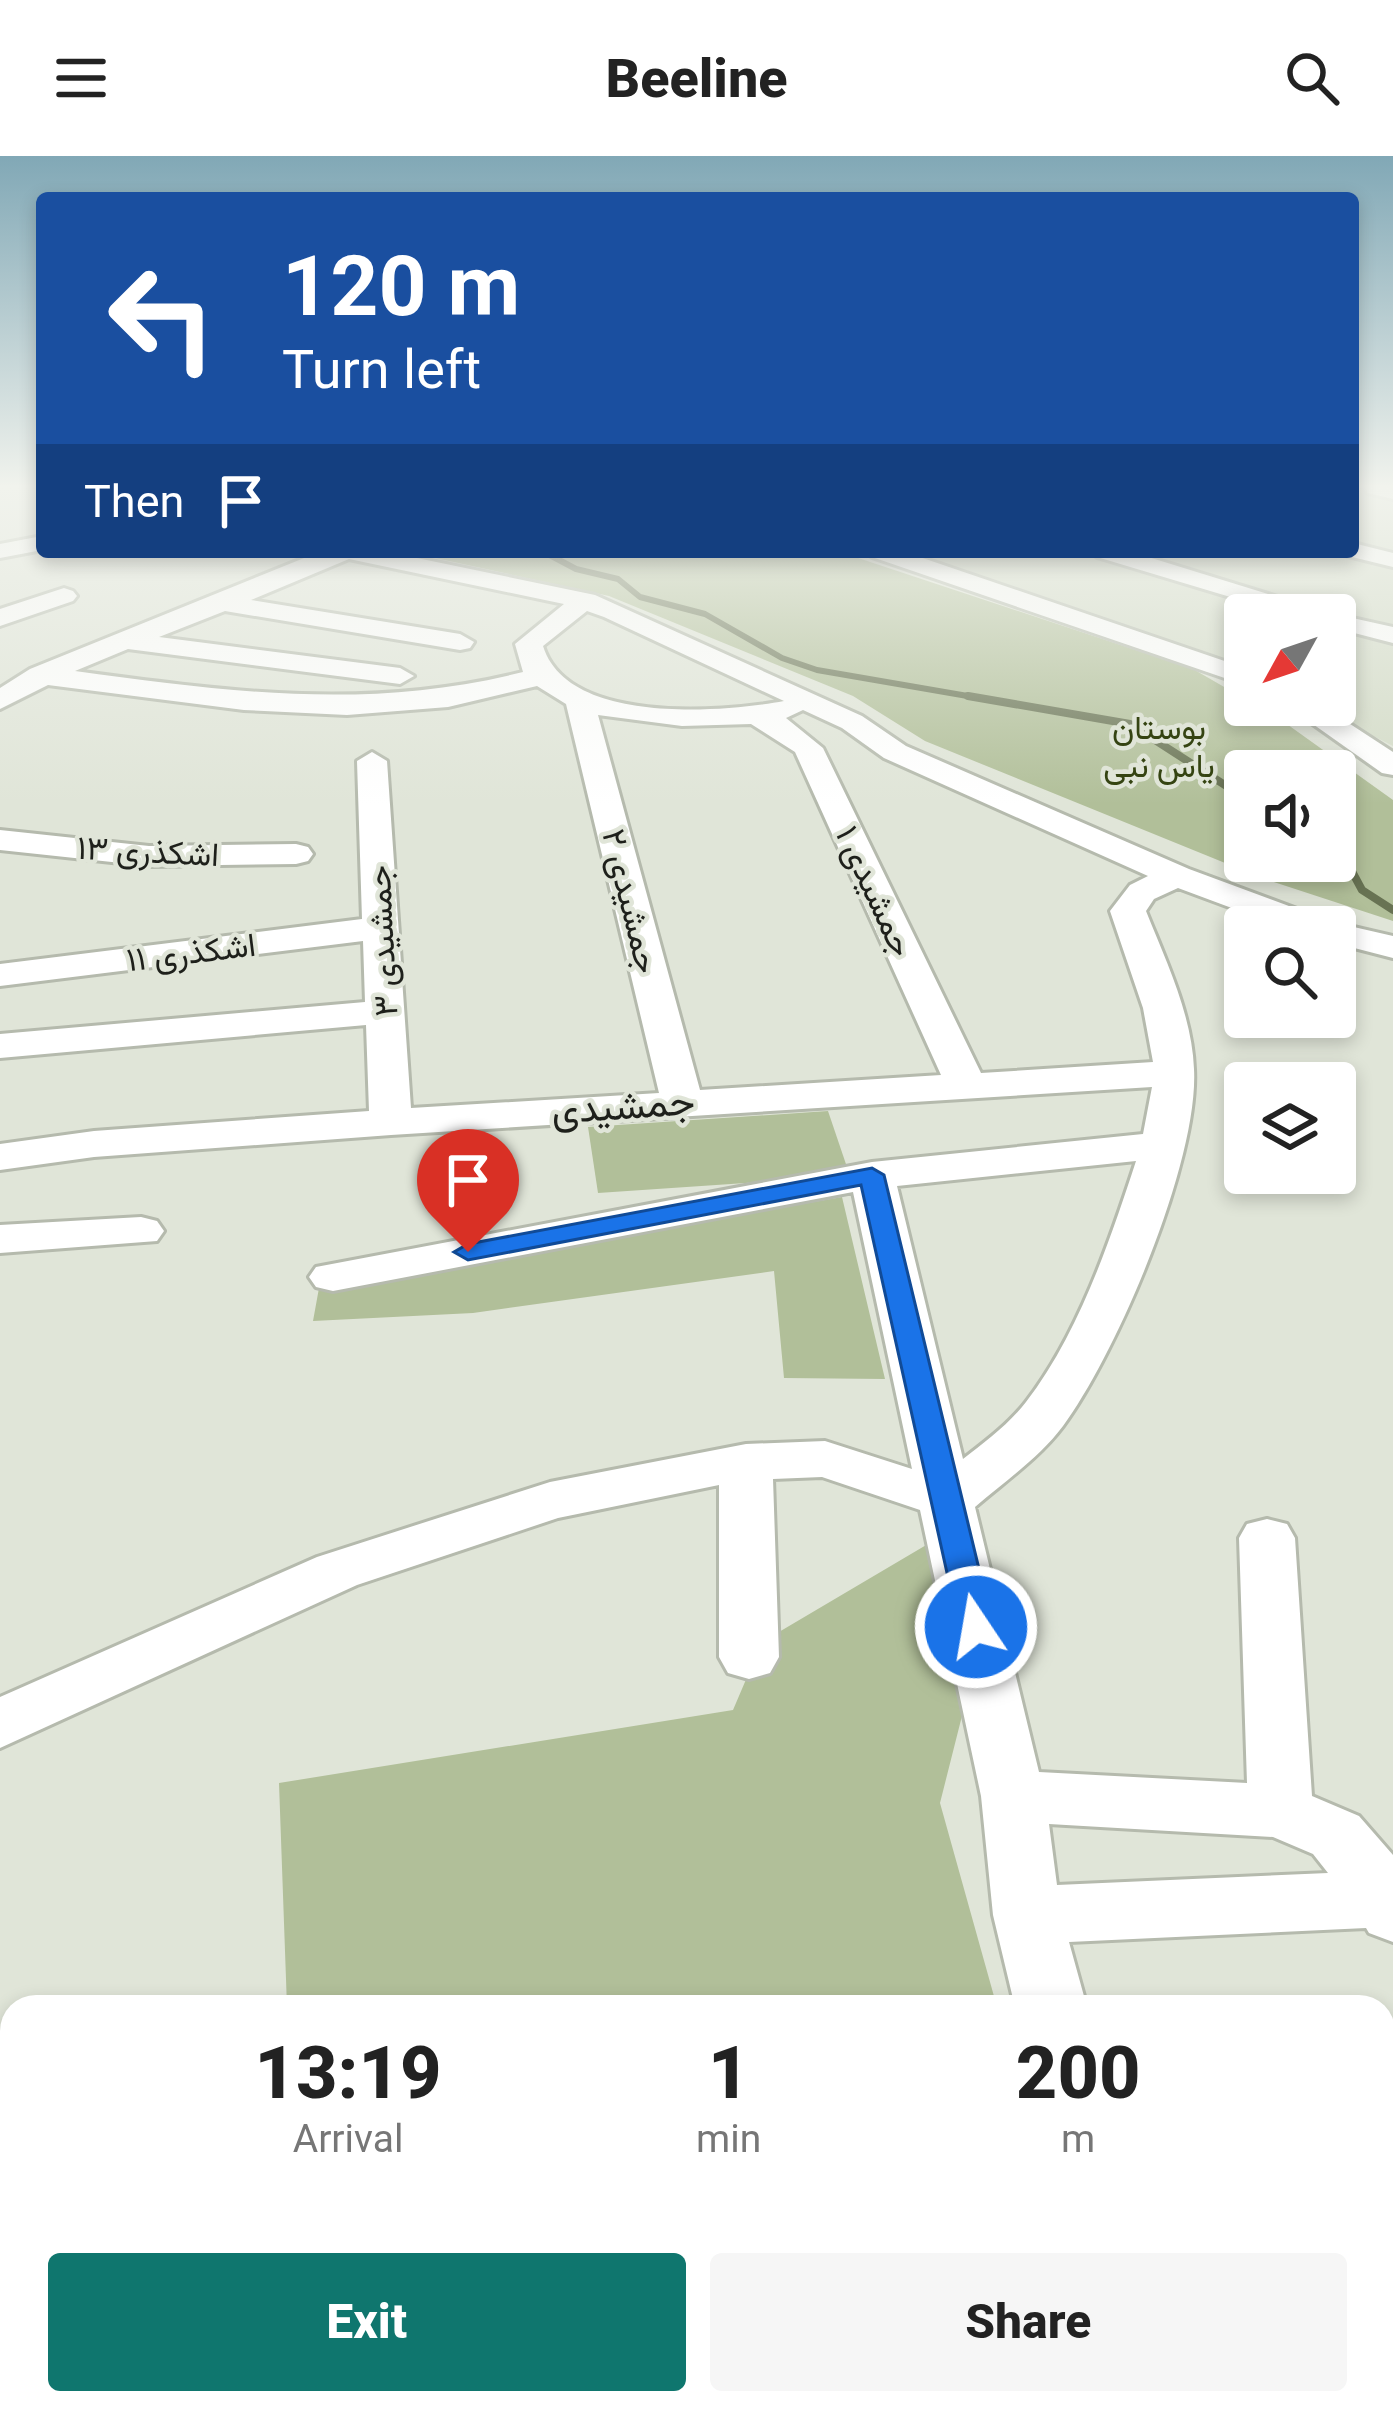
<!DOCTYPE html>
<meta charset="utf-8">
<style>
:root{--surface:#fff;--page:#f6f6f6;--text:#222;--muted:#767676;--accent:#0f766e}
body{margin:0;font-family:Roboto,Vazirmatn,sans-serif;background:var(--page);color:var(--text);height:100vh;display:flex;flex-direction:column;font-size:45px;white-space:nowrap}
*{box-sizing:border-box;margin:0}
p{font-size:39px;color:var(--muted)}
.icon{flex:none;width:66px;height:66px;fill:none;stroke:currentColor;stroke-width:2;stroke-linecap:round;stroke-linejoin:round}
.map{position:relative;flex:1;overflow:hidden}
.side{position:absolute;left:0px;top:1839px;width:1395px;height:420px;display:flex;flex-direction:column;background:var(--surface);border-radius:36px 36px 0 0;box-shadow:0 6px 18px #0003}
.side>*{flex:none}
.top-card{position:absolute;left:36px;top:36px;width:1323px;height:366px;border-radius:12px;box-shadow:0 6px 18px #0003;background:#1a4fa0;color:#fff;overflow:hidden}
.needle{width:78px;rotate:230deg}
.tools{position:absolute;left:1224px;top:438px;display:grid;gap:24px}
.tools a{display:grid;place-items:center;width:132px;height:132px;border-radius:12px;background:var(--surface);box-shadow:0 6px 18px #0003;font-size:60px}
.pin{position:absolute;display:grid;place-items:center;width:102px;height:102px;color:#fff;margin:-123px -51px;border-radius:50% 50% 50% 0;rotate:-45deg;box-shadow:0 0 12px #0007}
.pin .icon{rotate:45deg}
.me{position:absolute;width:132px;margin:-66px;rotate:348deg;stroke-linejoin:round;filter:drop-shadow(0 0 9px #0008)}
.turn{display:flex;align-items:center;gap:42px;height:252px;padding:0 48px;font-size:54px}
.turn .icon{width:156px;height:156px;stroke-width:2.5}
.turn b{display:block;font-size:84px;line-height:102px}
.then{display:flex;align-items:center;height:114px;padding:0 48px;background:#0003;gap:24px;font-size:45px}
.eta{display:flex;justify-content:space-evenly;align-items:center;height:204px;text-align:center}
.eta b{font-size:72px;font-weight:800;line-height:84px}
.button{display:flex;gap:24px;margin-top:auto;padding:24px 48px}
.button a{flex:1;height:138px;border-radius:12px;background:var(--accent);color:#fff;font-size:48px;font-weight:800;line-height:138px;text-align:center}
.button a+a{background:var(--page);color:var(--text)}
header{display:flex;justify-content:space-between;align-items:center;height:156px;padding:0 48px;background:var(--surface);font-size:54px;font-weight:800}
.map>svg:first-child{display:block}
.built{fill:#d3dbc7}
.green{fill:#b1bf99;fill-rule:evenodd}
.lines{fill:none;stroke-linecap:round;stroke-linejoin:round}
.stream-far1{stroke:#687353;stroke-width:6}
.stream{stroke:#687353;stroke-width:8}
.minor-casing{stroke:#b5baad;stroke-width:6}
.minor{fill:#fff;fill-rule:evenodd}
.route{fill:#1a73e8;stroke:#114b97;stroke-width:3}
.labels{text-anchor:middle;dominant-baseline:central;stroke-width:9;stroke-linejoin:round;paint-order:stroke}
.far-park-label{font-size:33px;fill:#354412;stroke:#e0e5d8}
.far-street-label{font-size:33px;fill:#1e201b;stroke:#e0e5d8}
.street-label{font-size:39px;fill:#1e201b;stroke:#e0e5d8}
</style>
<header><svg class="icon" aria-label="menu" viewBox="0 0 24 24"><path d="M4 6h16M4 12h16M4 18h16"/></svg>Beeline<svg class="icon" aria-label="search" viewBox="0 0 24 24"><circle cx="10" cy="10" r="6"/><path d="M15 15l6 6"/></svg></header>
<div class="map">
<svg width="1393" height="2259" viewBox="0 0 1393 2259">
<rect width="100%" height="100%" fill="#e0e5d8"/>
<polygon class="built" points="1353,332 1393,332 1393,590 1313,549 1335,549 1335,459 1245,459 1245,514 890,396 1353,396"/>
<g class="green">
<path d="M 840,396 L 1193,513 L 1245,543 L 1245,549 L 1256,549 L 1277,561 L 1393,644 L 1393,765 L 1262,722 L 925,585 L 853,540 L 609,440 L 417,398 ZM 1245,615 L 1335,615 L 1335,705 L 1245,705 Z"/>
<polygon points="828,955 850,1020 598,1037 588,971"/>
<polygon points="842,1041 885,1223 784,1222 774,1115 473,1157 313,1165 319,1132"/>
<polygon points="933,1385 966,1544 940,1647 997,1851 287,1851 279,1627 733,1554 762,1486"/>
<polygon points="301,2247 1106,2247 1109,2259 301,2259"/>
</g>
<g class="lines">
<polyline class="stream-far1" points="544,396 576,413 618,423 640,441 705,458 782,502 817,514 985,543"/>
<g class="stream">
<polyline points="968,540 1130,568 1245,642"/>
<polyline points="1335,684 1362,734 1393,754"/>
</g>
<defs>
<g id="minor">
<polygon points="1365,332 1393,332 1393,343 1368,337"/>
<polygon points="42,380 42,394 0,402 0,388"/>
<polygon points="1353,387 1393,397 1393,411 1344,399 1342,396 1353,396"/>
<path d="M 319,396 L 388,396 L 595,439 L 862,560 L 906,590 L 1189,713 L 1332,766 L 1393,780 L 1393,802 L 1335,787 L 1335,771 L 1283,771 L 1178,732 L 1154,743 L 1146,755 C 1166,805 1192,859 1194,913 C 1199,1004 1118,1195 1063,1270 C 1039,1302 1005,1325 975,1351 L 1039,1616 L 1247,1627 L 1239,1382 L 1247,1368 L 1267,1363 L 1287,1368 L 1295,1382 L 1312,1640 L 1359,1660 L 1393,1699 L 1393,1786 L 1369,1777 L 1366,1772 L 1069,1786 L 1087,1851 L 1015,1851 L 993,1759 L 981,1640 L 920,1354 L 822,1321 L 773,1323 L 779,1501 L 770,1517 L 749,1523 L 728,1517 L 719,1501 L 719,1329 L 558,1362 L 357,1429 L 0,1592 L 0,1541 L 317,1401 L 550,1326 L 746,1288 L 825,1285 L 912,1313 L 853,1036 L 333,1135 L 316,1131 L 309,1121 L 316,1111 L 872,1006 L 1143,978 L 1152,931 L 391,979 L 94,1001 L 0,1014 L 0,988 L 94,975 L 369,955 L 366,869 L 0,902 L 0,878 L 365,846 L 363,785 L 0,830 L 0,808 L 362,763 L 357,605 L 372,596 L 387,605 L 411,952 L 659,937 L 566,548 L 537,530 L 448,551 L 347,559 L 244,554 L 48,529 L 0,553 L 0,532 L 30,513 ZM 349,403 L 564,448 L 515,488 L 523,516 C 368,555 231,536 75,515 L 128,493 L 400,528 L 414,520 L 400,512 L 159,481 L 225,455 L 460,494 L 470,492 L 474,486 L 460,478 L 251,444 ZM 587,455 L 604,461 L 784,545 C 718,557 567,568 543,490 ZM 803,554 L 842,572 L 884,602 L 1148,720 L 1130,729 L 1110,755 L 1143,852 L 1153,906 L 981,917 L 823,592 L 786,562 ZM 598,559 L 682,570 L 751,568 L 795,596 L 941,919 L 700,934 ZM 1136,1005 C 1110,1085 1078,1179 1026,1246 C 1009,1268 985,1286 963,1303 L 897,1030 ZM 1049,1668 L 1273,1681 L 1313,1698 L 1328,1717 L 1057,1729 Z"/>
<polygon points="869,396 905,396 1245,512 1245,529 872,401"/>
<polygon points="1094,396 1132,396 1330,457 1393,471 1393,487 1335,472 1335,459 1290,459 1097,401"/>
<polygon points="64,432 73,435 77,440 73,445 0,470 0,453"/>
<polygon points="1286,549 1321,549 1393,596 1393,619 1382,617"/>
<polygon points="0,674 149,690 296,688 308,691 313,698 308,705 296,708 149,710 0,694"/>
<polygon points="141,1061 157,1065 164,1075 157,1085 0,1097 0,1069"/>
<polygon points="1113,2247 1197,2247 1200,2259 1116,2259"/>
</g>
</defs>
<use href="#minor" class="minor-casing"/>
<use href="#minor" class="minor"/>
</g>
<linearGradient id="sky" x2="0" y2="1"><stop stop-color="#81a8b6"/><stop offset="0.51" stop-color="#f1f3ed"/><stop offset="1" stop-color="#f1f3ed" stop-opacity="0"/></linearGradient>
<rect width="1393" height="648" fill="url(#sky)"/>
<polygon class="route" points="872,1012 884,1019 993,1471 988,1480 964,1480 959,1471 861,1029 468,1104 454,1096 468,1088"/>
<g class="labels">
<g class="far-park-label">
<text x="1159" y="571">بوستان<tspan x="1159" dy="38">یاس نبی</tspan></text>
</g>
<g class="far-street-label">
<text transform="translate(148 695) rotate(3)">اشکذری ۱۳</text>
<text transform="translate(875 735) rotate(65)">جمشیدی ۱</text>
<text transform="translate(631 745) rotate(76)">جمشیدی ۲</text>
<text transform="translate(382 785) rotate(-93)">جمشیدی ۳</text>
<text transform="translate(191 796) rotate(-7)">اشکذری ۱۱</text>
</g>
<g class="street-label">
<text transform="translate(623 950) rotate(-4)">جمشیدی</text>
</g>
</g>
</svg>
<div class="tools">
<a><svg class="needle" viewBox="-14 -14 28 28"><path d="M0-13l5 13h-10z" fill="#e53935"/><path d="M0 13l5-13h-10z" fill="#767676"/></svg></a>
<a><svg class="icon" aria-label="sound" viewBox="0 0 24 24"><path d="M4 9h4l5-4v14l-5-4H4zM17 9q2 3 0 6"/></svg></a>
<a><svg class="icon" aria-label="search" viewBox="0 0 24 24"><circle cx="10" cy="10" r="6"/><path d="M15 15l6 6"/></svg></a>
<a><svg class="icon" aria-label="layers" viewBox="0 0 24 24"><path d="M12 4l9 5-9 5-9-5zM3 14l9 5 9-5"/></svg></a>
</div>
<div class="pin" style="left:468px;top:1096px;background:#d93025"><svg class="icon" aria-label="arrive" viewBox="0 0 24 24"><path d="M6 21V4h12l-3 4 3 4H6"/></svg></div>
<svg class="me" style="left:976px;top:1471px" viewBox="-20 -20 40 40"><circle r="17" fill="#1a73e8" stroke="#fff" stroke-width="3"/><path d="M0-11L8 9 0 5-8 9z" fill="#fff"/></svg>
<div class="top-card">
<div class="turn"><svg class="icon" aria-label="left" viewBox="0 0 24 24"><path d="M17 20v-9H6M10 6l-5 5 5 5"/></svg><div><b>120 m</b>Turn left</div></div>
<div class="then">Then<svg class="icon" aria-label="arrive" viewBox="0 0 24 24"><path d="M6 21V4h12l-3 4 3 4H6"/></svg></div>
</div>
<section class="side">
<div class="eta">
<div><b>13:19</b><p>Arrival</p></div>
<div><b>1</b><p>min</p></div>
<div><b>200</b><p>m</p></div>
</div>
<div class="button"><a>Exit</a><a>Share</a></div>
</section>
</div>
